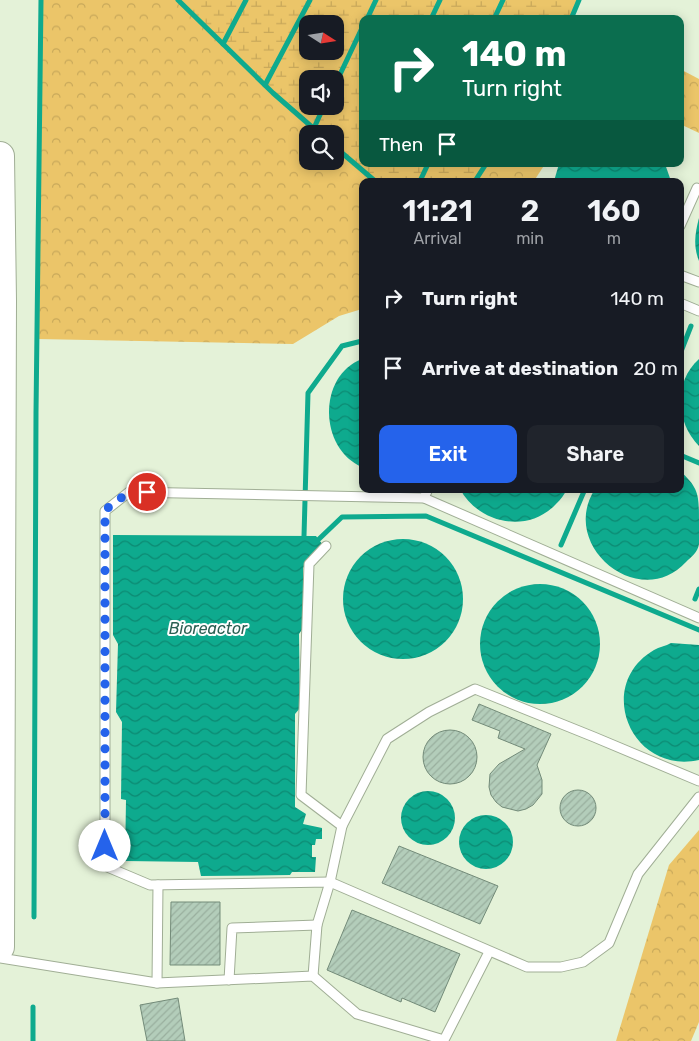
<!DOCTYPE html>
<style>
:root{--surface:#171b24;--page:#20242c;--text:#f1f3f6;--muted:#9ea1a6;--accent:#2563eb}
body{margin:0;font-family:Rubik,sans-serif;background:var(--page);color:var(--text);height:100vh;display:flex;flex-direction:column;font-size:19px;white-space:nowrap}
*{box-sizing:border-box;margin:0}
p{font-size:16px;color:var(--muted)}
.icon{flex:none;width:28px;height:28px;fill:none;stroke:currentColor;stroke-width:2;stroke-linecap:round;stroke-linejoin:round}
.map{position:relative;flex:1;overflow:hidden}
.details{position:absolute;left:359px;top:178px;width:325px;height:315px;display:flex;flex-direction:column;background:var(--surface);border-radius:10px;box-shadow:0 2px 12px #0003}
.details>*{flex:none}
.banner{position:absolute;left:359px;top:15px;width:325px;height:152px;border-radius:10px;box-shadow:0 2px 12px #0003;background:#0b6e4f;color:#fff;overflow:hidden}
.needle{width:32px;rotate:102deg}
.controls{position:absolute;left:299px;top:15px;display:grid;gap:10px}
.controls a{display:grid;place-items:center;width:45px;height:45px;border-radius:10px;background:var(--surface);box-shadow:0 2px 12px #0003;font-size:25px}
.pin{position:absolute;display:grid;place-items:center;width:42px;height:42px;color:#fff;margin:-21px;border:2px solid #fff;border-radius:50%;box-shadow:0 1px 5px #0007}
.me{position:absolute;width:55px;margin:-28px;rotate:0deg;stroke-linejoin:round;filter:drop-shadow(0 0 4px #0008)}
.turn{display:flex;align-items:center;gap:18px;height:105px;padding:0 20px;font-size:22px}
.turn .icon{width:65px;height:65px;stroke-width:2.5}
.turn b{display:block;font-size:35px;line-height:42px}
.then{display:flex;align-items:center;height:48px;padding:0 20px;background:#0003;gap:10px;font-size:19px}
.eta{display:flex;justify-content:space-evenly;align-items:center;height:85px;text-align:center}
.eta b{font-size:30px;font-weight:600;line-height:35px}
.cta{display:flex;gap:10px;margin-top:auto;padding:10px 20px}
.cta a{flex:1;height:58px;border-radius:10px;background:var(--accent);color:#fff;font-size:20px;font-weight:600;line-height:58px;text-align:center}
.cta a+a{background:var(--page);color:var(--text)}
ul{padding:0;list-style:none}
li{display:flex;align-items:center;gap:15px;height:70px;padding:0 20px}
li div{flex:1}
li b{display:block;font-size:19px}
li em{font-style:normal}
.map>svg:first-child{display:block}
.forest{fill:url(#forest-crowns)}
.wetland{fill:url(#wetland-marsh);fill-rule:evenodd}
.water{fill:url(#water-waves)}
.lines{fill:none;stroke-linecap:round;stroke-linejoin:round}
.stream{stroke:#0eaa8e;stroke-width:5}
.building{fill:url(#building-hatch);stroke:#738b79}
.lane-casing{stroke:#a0ae95;stroke-width:11}
.highway-casing{stroke:#a0ae95;stroke-width:30}
.lane{stroke:#fff;stroke-width:9}
.highway{stroke:#fff;stroke-width:28}
.route{stroke:#2563eb;stroke-width:9;stroke-dasharray:0 16.2}
.labels{text-anchor:middle;dominant-baseline:central;stroke-width:4;stroke-linejoin:round;paint-order:stroke}
.water-label{font-size:16px;font-style:italic;fill:#2b6053;stroke:#fff}
</style>
<div class="map">
<svg width="699" height="1041" viewBox="0 0 699 1041">
<defs>
<pattern id="forest-crowns" width="20" height="18" patternUnits="userSpaceOnUse" patternTransform="scale(1.25)"><rect width="20" height="18" fill="#ebc569"/><path d="M2 6a3 3 0 1 1 6 0M12 15a3 3 0 1 1 6 0" fill="none" stroke="#c8a85a"/></pattern>
<pattern id="wetland-marsh" width="20" height="14" patternUnits="userSpaceOnUse" patternTransform="scale(1.25)"><rect width="20" height="14" fill="#ebc569"/><path d="M1 5h8M5 5V1M11 12h8M15 12V8" fill="none" stroke="#c8a85a"/></pattern>
<pattern id="water-waves" width="16" height="10" patternUnits="userSpaceOnUse" patternTransform="scale(1.25)"><rect width="16" height="10" fill="#0eaa8e"/><path d="M0 5q4-4 8 0t8 0" fill="none" stroke="#0c8972"/></pattern>
<pattern id="building-hatch" width="6" height="6" patternUnits="userSpaceOnUse" patternTransform="scale(1.25)"><rect width="6" height="6" fill="#b3cdba"/><path d="M-1 1l2-2M0 6l6-6M5 7l2-2" fill="none" stroke="#99af9e"/></pattern>
</defs>
<rect width="100%" height="100%" fill="#e4f2d8"/>
<g class="forest">
<polygon points="41,0 178,0 273,93 320,134 308,134 308,161 335,161 335,147 375,181 362,181 362,309 339,316 293,344 37,339"/>
<polygon points="680,69 699,79 699,133 680,124"/>
<polygon points="486,164 545,164 534,181 475,181"/>
<polygon points="699,830 699,1022 691,1041 616,1041 669,865"/>
</g>
<path class="wetland" d="M 178,0 L 579,0 L 571,19 L 362,19 L 362,164 L 486,164 L 475,181 L 375,181 L 335,147 L 335,134 L 320,134 L 273,93 ZM 308,24 L 335,24 L 335,51 L 308,51 ZM 308,79 L 335,79 L 335,106 L 308,106 Z"/>
<g class="water">
<polygon points="559,164 665,164 671,181 554,181"/>
<path d="M 699,218 L 699,261 C 693,246 695,233 699,218 Z"/>
<path d="M 362,359 L 362,467 C 319,449 317,376 362,359 Z"/>
<path d="M 699,359 L 699,446 C 676,423 673,382 699,359 Z"/>
<path d="M 680,471 C 699,488 699,495 699,521 C 699,528 699,537 699,544 C 698,552 691,557 686,562 C 640,612 558,546 595,489 L 680,489 Z"/>
<path d="M 460,489 L 567,489 C 564,495 561,499 556,504 C 528,534 479,524 460,489 Z"/>
<polygon points="113,535 316,536 323,545 303,568 303,628 299,634 300,708 295,714 295,807 306,814 303,824 322,828 322,839 316,839 315,845 312,845 312,857 316,857 315,872 292,872 290,875 201,876 198,862 125,861 126,800 121,799 122,722 116,712 118,644 113,635"/>
<circle cx="403" cy="599" r="60"/>
<circle cx="540" cy="644" r="60"/>
<path d="M 671,643 L 699,645 L 699,760 C 631,775 594,685 654,650 C 659,647 666,646 671,643 Z"/>
<circle cx="428" cy="818" r="27"/>
<circle cx="486" cy="842" r="27"/>
</g>
<g class="lines">
<g class="stream">
<polyline points="178,0 273,93 320,134"/>
<polyline points="367,19 376,0"/>
<polyline points="431,19 440,0"/>
<polyline points="494,19 503,0"/>
<polyline points="571,19 579,0"/>
<polyline points="223,44 246,0"/>
<polyline points="265,85 310,0"/>
<polyline points="335,85 362,28"/>
<polyline points="314,128 324,106"/>
<polyline points="335,147 375,181"/>
<polyline points="420,181 428,164"/>
<polyline points="475,181 486,164"/>
<polyline points="680,354 691,326"/>
<polyline points="680,455 699,463"/>
<polyline points="304,536 308,393 342,346 362,341"/>
<polyline points="319,539 342,517 426,516 699,630"/>
<polyline points="561,545 585,489"/>
<polyline points="695,599 699,589"/>
<polyline points="34,917 36,413 41,0"/>
<polyline points="33,1041 33,1007"/>
</g>
</g>
<g class="building">
<polygon points="479,704 551,734 537,765 542,780 542,794 533,805 526,809 518,811 502,807 496,802 491,795 489,787 490,774 499,764 525,749 498,738 500,731 472,720"/>
<circle cx="450" cy="757" r="27"/>
<circle cx="578" cy="808" r="18"/>
<polygon points="399,846 498,886 480,924 382,883"/>
<polygon points="171,902 220,902 220,965 170,965"/>
<polygon points="352,910 460,954 435,1012 402,998 401,1002 327,970"/>
<polygon points="178,998 185,1041 147,1041 140,1005"/>
</g>
<g class="lines">
<defs>
<g id="lane">
<polyline points="680,226 697,188"/>
<polyline points="680,275 699,282"/>
<polyline points="680,303 699,311"/>
<polyline points="424,498 428,489"/>
<polyline points="699,618 424,498 129,492 105,511 105,866 150,885 330,882 527,967 561,967 583,962 609,943 638,874 699,797"/>
<polyline points="342,826 387,739 429,712 475,689 594,737 699,781"/>
<polyline points="317,925 330,882 342,826 301,795 309,564 326,546"/>
<polyline points="0,958 157,983 313,976 357,1014 444,1040 489,952"/>
<polyline points="229,980 232,928 317,925 313,976"/>
<polyline points="157,983 158,885"/>
</g>
<polyline id="highway" points="0,156 2,301 0,947"/>
</defs>
<use href="#lane" class="lane-casing"/>
<use href="#highway" class="highway-casing"/>
<use href="#lane" class="lane"/>
<use href="#highway" class="highway"/>
</g>
<g class="lines">
<polyline class="route" points="105,846 105,510 129,492 147,492"/>
</g>
<g class="labels">
<g class="water-label">
<text x="208" y="628">Bioreactor</text>
</g>
</g>
</svg>
<div class="controls">
<a><svg class="needle" viewBox="-14 -14 28 28"><path d="M0-13l5 13h-10z" fill="#e53935"/><path d="M0 13l5-13h-10z" fill="#9ea1a6"/></svg></a>
<a><svg class="icon" aria-label="sound" viewBox="0 0 24 24"><path d="M4 9h4l5-4v14l-5-4H4zM17 9q2 3 0 6"/></svg></a>
<a><svg class="icon" aria-label="search" viewBox="0 0 24 24"><circle cx="10" cy="10" r="6"/><path d="M15 15l6 6"/></svg></a>
</div>
<div class="pin" style="left:147px;top:492px;background:#d93025"><svg class="icon" aria-label="arrive" viewBox="0 0 24 24"><path d="M6 21V4h12l-3 4 3 4H6"/></svg></div>
<svg class="me" style="left:105px;top:846px" viewBox="-20 -20 40 40"><circle r="19" fill="#fff"/><path d="M0-13L10 11 0 6-10 11z" fill="#2563eb"/></svg>
<div class="banner">
<div class="turn"><svg class="icon" aria-label="right" viewBox="0 0 24 24"><path d="M7 20v-9h11M14 6l5 5-5 5"/></svg><div><b>140 m</b>Turn right</div></div>
<div class="then">Then<svg class="icon" aria-label="arrive" viewBox="0 0 24 24"><path d="M6 21V4h12l-3 4 3 4H6"/></svg></div>
</div>
<section class="details">
<div class="eta">
<div><b>11:21</b><p>Arrival</p></div>
<div><b>2</b><p>min</p></div>
<div><b>160</b><p>m</p></div>
</div>
<ul>
<li><svg class="icon" aria-label="right" viewBox="0 0 24 24"><path d="M7 20v-9h11M14 6l5 5-5 5"/></svg><div><b>Turn right</b></div><em>140 m</em></li>
<li><svg class="icon" aria-label="arrive" viewBox="0 0 24 24"><path d="M6 21V4h12l-3 4 3 4H6"/></svg><div><b>Arrive at destination</b></div><em>20 m</em></li>
</ul>
<div class="cta"><a>Exit</a><a>Share</a></div>
</section>
</div>
